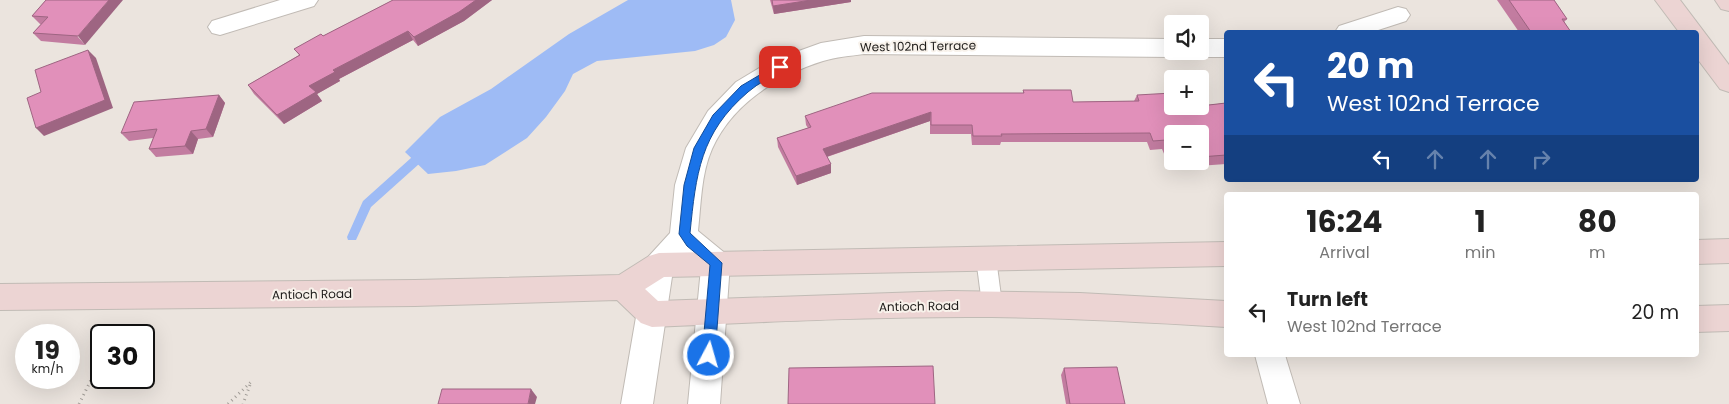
<!DOCTYPE html>
<meta charset="utf-8">
<style>
:root{--surface:#fff;--page:#f6f6f6;--text:#222;--muted:#767676}
body{margin:0;font-family:Poppins,sans-serif;background:var(--page);color:var(--text);height:100vh;display:flex;flex-direction:column;font-size:19px;white-space:nowrap}
*{box-sizing:border-box;margin:0}
p{font-size:16px;color:var(--muted)}
.icon{flex:none;width:28px;height:28px;fill:none;stroke:currentColor;stroke-width:2;stroke-linecap:round;stroke-linejoin:round}
.map{position:relative;flex:1;overflow:hidden}
.side{position:absolute;left:1224px;top:192px;width:475px;height:165px;display:flex;flex-direction:column;background:var(--surface);border-radius:5px;box-shadow:0 5px 20px #0002}
.side>*{flex:none}
.banner{position:absolute;left:1224px;top:30px;width:475px;height:152px;border-radius:5px;box-shadow:0 5px 20px #0002;background:#1a4fa0;color:#fff;overflow:hidden}
.controls{position:absolute;left:1164px;top:15px;display:grid;gap:10px}
.controls a{display:grid;place-items:center;width:45px;height:45px;border-radius:5px;background:var(--surface);box-shadow:0 5px 20px #0002;font-size:25px}
.speed{position:absolute;left:15px;top:324px;display:flex;gap:10px;font-size:25px;font-weight:700;text-align:center}
.speed>*{display:grid;place-content:center;width:65px;height:65px;border-radius:50%;background:var(--surface);box-shadow:0 5px 20px #0002;line-height:1}
.speed small{font-size:12px;font-weight:400}
.speed .limit{border:2px solid #111;border-radius:8px;background:#fff;color:#111}
.pin{position:absolute;display:grid;place-items:center;width:42px;height:42px;color:#fff;margin:-21px;border-radius:10px;box-shadow:0 2px 8px #0006}
.me{position:absolute;width:55px;margin:-28px;rotate:6deg;stroke-linejoin:round;filter:drop-shadow(0 0 4px #0008)}
.turn{display:flex;align-items:center;gap:18px;height:105px;padding:0 20px;font-size:22px}
.turn .icon{width:65px;height:65px;stroke-width:2.5}
.turn b{display:block;font-size:35px;line-height:42px}
.lanes{display:flex;align-items:center;height:48px;padding:0 20px;background:#0003;justify-content:center;gap:25px;direction:ltr}
.lanes .off{opacity:.35}
.eta{display:flex;justify-content:space-evenly;align-items:center;height:85px;text-align:center}
.eta b{font-size:30px;font-weight:700;line-height:35px}
ul{padding:0;list-style:none}
li{display:flex;align-items:center;gap:15px;height:70px;padding:0 20px}
li div{flex:1}
li b{display:block;font-size:19px}
li em{font-style:normal}
.map>svg:first-child{display:block}
.water{fill:#9ebbf5}
.lines{fill:none;stroke-linecap:round;stroke-linejoin:round}
.stream{fill:#9ebbf5;fill-rule:evenodd}
.service-casing{stroke:#c1bbb5;stroke-width:2}
.minor-casing{stroke:#c1bbb5;stroke-width:2}
.secondary-casing{stroke:#c1bbb5;stroke-width:2}
.path{stroke:#a19c97;stroke-width:3;stroke-dasharray:1 4;stroke-linecap:butt}
.service{fill:#fff;fill-rule:evenodd}
.minor{fill:#fff;fill-rule:evenodd}
.secondary{fill:#ecd4d3;fill-rule:evenodd}
.wall{fill:#c27ca0;fill-rule:evenodd}
.shaded-wall{fill:#9e6582}
.building{fill:#e190ba;stroke:#9e6582}
.route{fill:#1a73e8;stroke:#114b97}
.labels{text-anchor:middle;dominant-baseline:central;stroke-width:4;stroke-linejoin:round;paint-order:stroke}
.street-label{font-size:12px;fill:#1e1c1a;stroke:#f8f2eb}
</style>
<div class="map">
<svg width="1729" height="404" viewBox="0 0 1729 404">
<rect width="100%" height="100%" fill="#ebe4de"/>
<polygon class="water" points="628,0 731,0 735,20 726,37 714,45 695,51 597,61 573,74 565,91 546,117 527,138 485,165 456,171 428,174 405,152 440,117 491,89 569,34"/>
<g class="lines">
<polygon class="stream" points="424,151 427,152 429,155 371,207 356,240 348,240 347,237 363,201 411,158"/>
<defs>
<polygon id="service" points="986,250 993,252 996,258 1002,304 999,310 992,313 985,310 982,304 976,258 979,252"/>
<g id="minor">
<polygon points="280,0 318,0 314,6 220,35 212,33 208,27 212,21"/>
<polygon points="1398,7 1406,9 1410,15 1406,21 1372,32 1335,32 1339,26"/>
<path d="M 864,36 L 1172,39 L 1172,51 L 1182,51 L 1181,54 L 1172,57 L 864,54 C 850,56 836,57 823,61 C 778,75 732,104 712,149 C 701,174 701,204 698,231 L 726,254 L 730,263 L 720,404 L 688,404 L 701,268 L 686,255 L 673,270 L 653,404 L 621,404 L 645,265 L 649,256 L 670,233 L 675,185 L 686,148 L 708,111 L 736,82 L 771,61 L 821,43 Z"/>
<polygon points="1200,39 1226,39 1226,57 1200,57 1191,54 1190,51 1200,51"/>
<polygon points="1255,355 1285,355 1300,404 1268,404"/>
</g>
<g id="secondary">
<polygon points="1655,0 1680,0 1729,65 1729,92 1720,89 1696,57 1696,32 1679,32"/>
<polygon points="1715,0 1729,0 1729,11 1721,9"/>
<polygon points="1729,239 1729,263 1696,264 1696,240"/>
<path d="M 1226,242 L 1226,266 L 664,277 L 645,289 L 658,301 L 950,291 L 1080,293 L 1226,301 L 1226,327 C 1148,322 1070,318 992,317 C 879,316 765,322 652,327 L 641,323 L 617,300 L 415,306 L 0,310 L 0,284 L 415,280 L 619,275 L 649,256 L 659,253 Z"/>
<polygon points="1729,305 1729,331 1696,332 1696,306"/>
</g>
</defs>
<use href="#service" class="service-casing"/>
<use href="#minor" class="minor-casing"/>
<use href="#secondary" class="secondary-casing"/>
<g class="path">
<polyline points="79,404 101,360"/>
<polyline points="228,404 251,382 243,404"/>
</g>
<use href="#service" class="service"/>
<use href="#minor" class="minor"/>
<use href="#secondary" class="secondary"/>
</g>
<g class="wall">
<polygon points="46,0 85,45 41,41 33,33 41,24 40,24 32,16"/>
<polygon points="393,0 492,0 464,21 418,46 413,40 339,79 340,81 317,94 322,101 284,124 254,94 248,85 299,55 294,49 323,36"/>
<polygon points="770,0 851,0 851,2 774,14"/>
<polygon points="1497,0 1554,0 1567,19 1564,22 1571,32 1519,32"/>
<path d="M 1023,90 L 1073,102 L 1134,101 L 1137,95 L 1172,106 L 1200,106 L 1226,103 L 1226,164 L 1170,168 L 1162,149 L 1150,150 L 1147,142 L 1001,142 L 1000,145 L 972,145 L 971,134 L 930,134 L 930,121 L 827,157 L 831,164 L 831,173 L 797,185 L 778,147 L 777,138 L 808,128 L 806,125 L 805,116 L 1023,93 ZM 1172,134 L 1200,134 L 1200,161 L 1172,161 Z"/>
<polygon points="219,95 225,103 213,137 198,139 193,154 156,157 149,149 153,138 129,141 121,133"/>
<polygon points="1064,368 1125,404 1066,404 1061,375"/>
</g>
<g class="shaded-wall">
<polygon points="109,0 123,0 85,45 78,36"/>
<polygon points="476,0 492,0 464,21 418,46 414,37"/>
<polygon points="811,0 851,0 851,2 774,14 773,6"/>
<polygon points="408,31 413,40 339,79 340,81 317,94 322,101 284,124 277,115 309,86 333,70"/>
<polygon points="88,50 96,58 113,108 44,136 36,128"/>
<polygon points="219,95 225,103 213,137 206,129"/>
<polygon points="931,112 930,121 823,158 823,149"/>
<polygon points="191,131 198,139 193,154 185,146"/>
<polygon points="831,164 831,173 797,185 796,176"/>
<polygon points="531,389 537,397 535,404 528,404"/>
</g>
<g class="building">
<polygon points="46,0 109,0 78,36 33,33 48,17 32,16"/>
<polygon points="393,0 476,0 459,12 414,37 408,31 333,70 335,72 309,86 316,92 277,115 248,85 300,55 294,49 321,34 323,36"/>
<polygon points="772,0 811,0 773,6"/>
<polygon points="1509,0 1554,0 1567,19 1562,19 1571,32 1531,32"/>
<polygon points="88,50 105,100 36,128 27,98 41,92 35,70"/>
<polygon points="1023,90 1071,90 1073,102 1139,101 1137,95 1172,93 1172,106 1200,106 1226,103 1226,155 1200,157 1200,134 1172,134 1172,158 1166,140 1153,141 1150,133 1001,134 1002,136 973,136 972,125 931,125 931,112 823,149 831,164 796,176 777,138 811,127 805,116 872,93 1024,93"/>
<polygon points="219,95 206,129 191,131 185,146 149,149 157,129 121,133 134,102"/>
<polygon points="933,366 935,404 788,404 789,368"/>
<polygon points="1117,367 1125,404 1070,404 1064,368"/>
<polygon points="442,389 531,389 528,404 438,404"/>
</g>
<path class="route" d="M 780,63 L 783,64 L 783,70 C 772,77 758,83 748,92 C 700,133 696,174 690,233 L 722,263 L 715,355 L 713,359 L 709,361 L 704,359 L 702,355 L 710,265 L 687,246 L 679,234 L 684,185 L 694,148 L 713,115 L 741,86 Z"/>
<g class="labels">
<g class="street-label">
<text transform="translate(918 46) rotate(-1)">West 102nd Terrace</text>
<text transform="translate(312 294) rotate(-1)">Antioch Road</text>
<text transform="translate(919 306) rotate(-1)">Antioch Road</text>
</g>
</g>
</svg>
<div class="controls">
<a><svg class="icon" aria-label="sound" viewBox="0 0 24 24"><path d="M4 9h4l5-4v14l-5-4H4zM17 9q2 3 0 6"/></svg></a>
<a>+</a>
<a>−</a>
</div>
<div class="speed"><div>19<small>km/h</small></div><div class="limit">30</div></div>
<div class="pin" style="left:780px;top:67px;background:#d93025"><svg class="icon" aria-label="arrive" viewBox="0 0 24 24"><path d="M6 21V4h12l-3 4 3 4H6"/></svg></div>
<svg class="me" style="left:709px;top:355px" viewBox="-20 -20 40 40"><circle r="17" fill="#1a73e8" stroke="#fff" stroke-width="3"/><path d="M0-11L8 9 0 5-8 9z" fill="#fff"/></svg>
<div class="banner">
<div class="turn"><svg class="icon" aria-label="left" viewBox="0 0 24 24"><path d="M17 20v-9H6M10 6l-5 5 5 5"/></svg><div><b>20 m</b>West 102nd Terrace</div></div>
<div class="lanes"><svg class="icon" aria-label="left" viewBox="0 0 24 24"><path d="M17 20v-9H6M10 6l-5 5 5 5"/></svg><svg class="icon off" aria-label="ahead" viewBox="0 0 24 24"><path d="M12 20V5M6 11l6-6 6 6"/></svg><svg class="icon off" aria-label="ahead" viewBox="0 0 24 24"><path d="M12 20V5M6 11l6-6 6 6"/></svg><svg class="icon off" aria-label="right" viewBox="0 0 24 24"><path d="M7 20v-9h11M14 6l5 5-5 5"/></svg></div>
</div>
<section class="side">
<div class="eta">
<div><b>16:24</b><p>Arrival</p></div>
<div><b>1</b><p>min</p></div>
<div><b>80</b><p>m</p></div>
</div>
<ul>
<li><svg class="icon" aria-label="left" viewBox="0 0 24 24"><path d="M17 20v-9H6M10 6l-5 5 5 5"/></svg><div><b>Turn left</b><p>West 102nd Terrace</p></div><em>20 m</em></li>
</ul>
</section>
</div>
